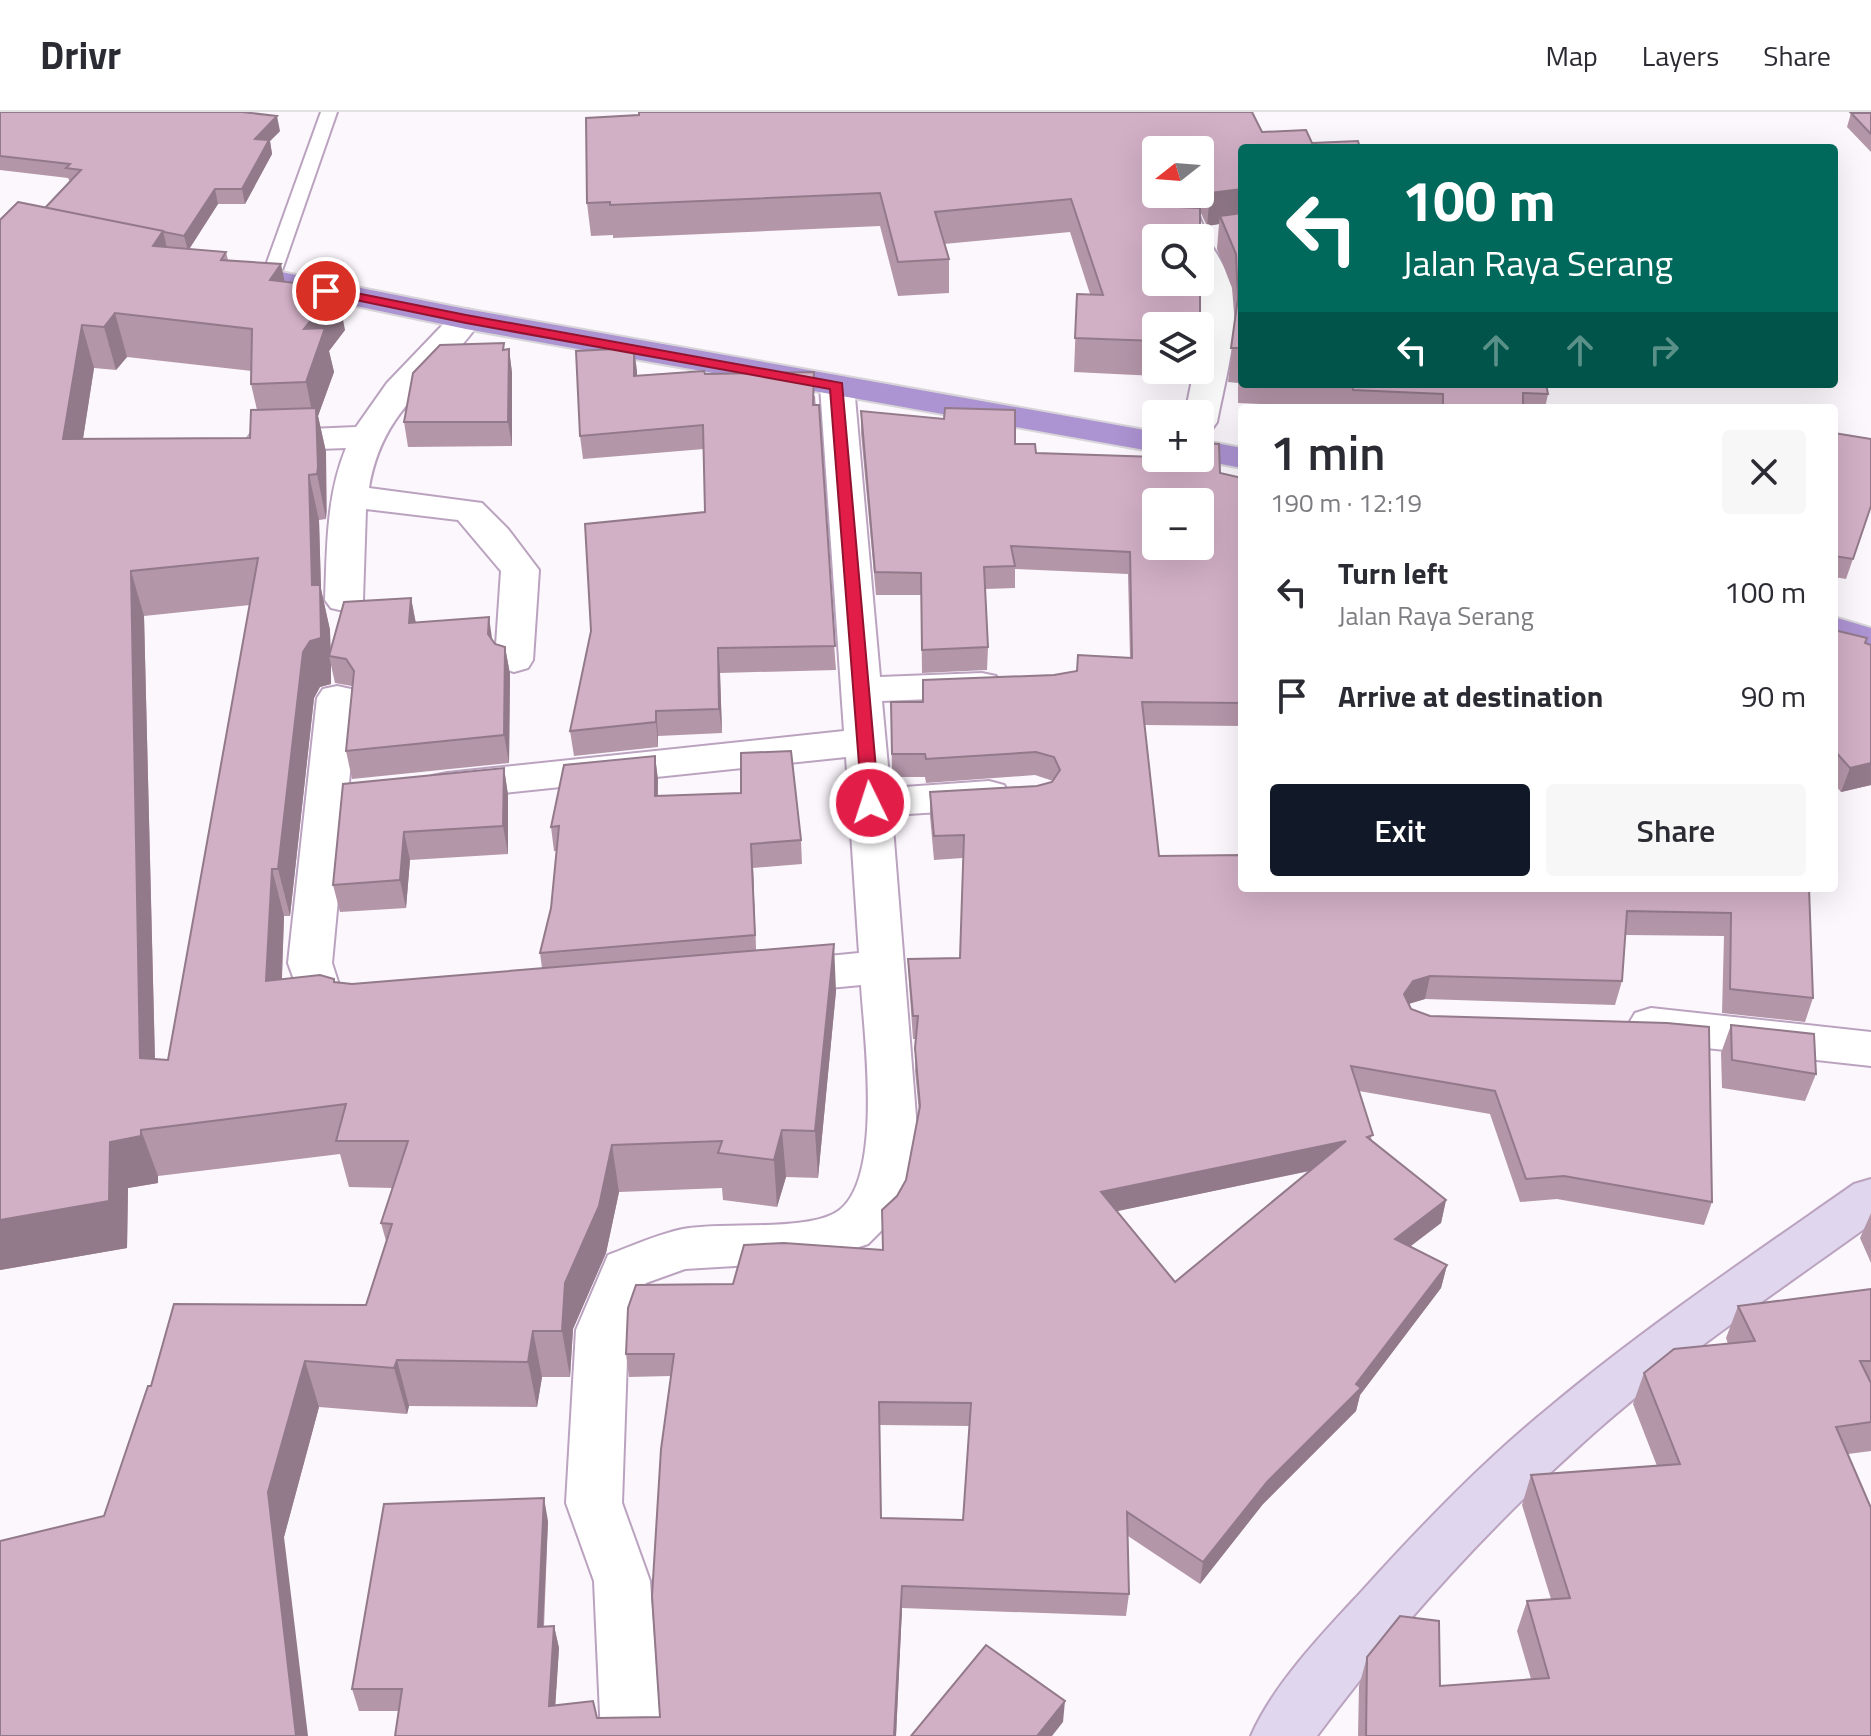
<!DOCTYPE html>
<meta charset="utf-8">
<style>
:root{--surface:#fff;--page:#f7f7f7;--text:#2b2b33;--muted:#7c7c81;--line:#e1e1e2;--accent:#111827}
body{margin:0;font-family:"Titillium Web",sans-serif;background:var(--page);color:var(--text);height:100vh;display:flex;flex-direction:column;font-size:30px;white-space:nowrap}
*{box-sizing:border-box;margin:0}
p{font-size:26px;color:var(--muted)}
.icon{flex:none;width:44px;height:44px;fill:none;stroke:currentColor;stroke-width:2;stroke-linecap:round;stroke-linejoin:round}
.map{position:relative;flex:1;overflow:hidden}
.details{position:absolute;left:1238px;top:292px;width:600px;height:488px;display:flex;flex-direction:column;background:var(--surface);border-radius:8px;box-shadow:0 8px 32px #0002}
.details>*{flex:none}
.top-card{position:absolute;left:1238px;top:32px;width:600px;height:244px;border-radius:8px;box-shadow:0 8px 32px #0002;background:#00695c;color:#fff;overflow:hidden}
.needle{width:52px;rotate:253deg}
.controls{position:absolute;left:1142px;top:24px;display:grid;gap:16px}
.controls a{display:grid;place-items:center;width:72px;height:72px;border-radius:8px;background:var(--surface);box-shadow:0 8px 32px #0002;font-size:40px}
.pin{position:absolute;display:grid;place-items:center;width:68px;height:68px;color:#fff;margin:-34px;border:4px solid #fff;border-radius:50%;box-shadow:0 2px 8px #0007}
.me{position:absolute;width:88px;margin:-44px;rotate:356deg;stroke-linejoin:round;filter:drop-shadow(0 0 6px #0008)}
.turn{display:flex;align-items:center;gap:28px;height:168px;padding:0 32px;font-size:36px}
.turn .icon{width:104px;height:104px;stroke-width:2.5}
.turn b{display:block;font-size:56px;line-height:68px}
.lanes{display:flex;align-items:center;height:76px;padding:0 32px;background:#0003;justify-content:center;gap:40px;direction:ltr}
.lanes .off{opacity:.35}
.round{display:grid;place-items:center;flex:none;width:84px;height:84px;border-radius:8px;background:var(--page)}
.summary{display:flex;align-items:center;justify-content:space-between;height:136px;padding:0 32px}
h1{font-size:48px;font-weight:600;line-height:60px}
.cta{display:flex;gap:16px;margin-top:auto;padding:16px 32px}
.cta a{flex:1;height:92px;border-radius:8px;background:var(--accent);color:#fff;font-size:32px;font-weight:600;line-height:92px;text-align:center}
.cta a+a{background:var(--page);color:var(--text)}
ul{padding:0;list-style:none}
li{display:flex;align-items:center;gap:24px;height:104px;padding:0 32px}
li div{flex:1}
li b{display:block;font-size:30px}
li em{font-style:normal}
header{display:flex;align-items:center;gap:48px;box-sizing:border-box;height:112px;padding:0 40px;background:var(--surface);border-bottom:2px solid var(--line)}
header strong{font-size:38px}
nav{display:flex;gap:44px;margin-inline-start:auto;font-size:28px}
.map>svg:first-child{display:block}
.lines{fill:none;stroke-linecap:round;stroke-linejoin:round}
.service-casing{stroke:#bba3c0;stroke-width:4}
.minor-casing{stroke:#bba3c0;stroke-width:4}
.secondary-casing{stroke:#bba3c0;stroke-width:4}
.trunk-casing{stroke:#d7d5d8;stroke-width:4}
.service{fill:#fff;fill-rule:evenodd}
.minor{fill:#fff;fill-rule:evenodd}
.secondary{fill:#e0d6ee;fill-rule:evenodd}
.trunk{fill:#ac93d2;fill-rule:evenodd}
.wall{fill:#b496a9;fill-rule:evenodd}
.shaded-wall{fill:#927a8a}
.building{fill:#d1afc5;stroke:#927a8a;stroke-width:2;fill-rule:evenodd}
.route{fill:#e11d48;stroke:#92132f;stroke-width:2}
</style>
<header>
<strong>Drivr</strong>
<nav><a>Map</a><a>Layers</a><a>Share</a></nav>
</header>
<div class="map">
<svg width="1871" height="1624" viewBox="0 0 1871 1624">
<rect width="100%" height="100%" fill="#fcf7fd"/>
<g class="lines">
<defs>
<polygon id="service" points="321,0 337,0 279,167 270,173 263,171 261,167"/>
<g id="minor">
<path d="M 1160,82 L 1190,82 L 1208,126 L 1204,132 L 1211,133 C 1219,145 1231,165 1233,179 C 1239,222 1225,268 1217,310 L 1212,317 L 1200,320 L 1200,302 L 1185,302 L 1194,258 L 1200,258 L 1200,126 L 1178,126 Z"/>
<path d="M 466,197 L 477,200 L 482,207 C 439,270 383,292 369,376 L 482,391 L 508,417 L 539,458 L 533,548 L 528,556 L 514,560 L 500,556 L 495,548 L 501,459 L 458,408 L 366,397 L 363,488 L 357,496 L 344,499 L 331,496 L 325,488 C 327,437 326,384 346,336 L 263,339 L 251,336 L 246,329 L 251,322 L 263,319 L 356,315 L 387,271 L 455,200 Z"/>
<path d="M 837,264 L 849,267 L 854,274 L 880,565 L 982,561 L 996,564 L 1002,573 L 996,582 L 982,585 L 882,589 L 890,676 L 989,669 L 1004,673 L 1010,683 L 1004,693 L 989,697 L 892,703 L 917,1017 L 903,1091 L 895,1105 L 868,1132 L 850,1138 L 799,1150 L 685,1157 L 646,1171 L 628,1218 L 622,1391 L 650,1469 L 661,1624 L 601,1624 L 594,1469 L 566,1391 L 576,1218 L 608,1143 C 632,1134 658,1122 683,1117 C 722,1110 804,1119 835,1101 C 885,1073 864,924 861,873 L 777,881 L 761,876 L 754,865 L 761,854 L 777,849 L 859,841 L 846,645 L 447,687 L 432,684 L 426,674 L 432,664 L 447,661 L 844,619 L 820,274 L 825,267 Z"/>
<polygon points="337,574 351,577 357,586 332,851 340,876 371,885 378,897 371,909 355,913 305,898 288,851 317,586 323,577"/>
<polygon points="1651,896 1871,920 1871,954 1651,930 1635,925 1628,913 1635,901"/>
</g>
<path id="secondary" d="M 1871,1067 L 1871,1112 C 1775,1181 1674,1249 1586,1328 C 1486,1418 1397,1516 1317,1624 L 1251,1624 C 1273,1573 1323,1521 1361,1480 C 1420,1415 1482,1350 1551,1294 C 1647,1214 1751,1144 1854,1072 Z"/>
<g id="trunk">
<polygon points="281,160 466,197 1156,320 1156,340 466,217 270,176 265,169 270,162"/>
<polygon points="1200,328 1242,336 1242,356 1190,346 1200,346"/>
<polygon points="1834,505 1871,516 1871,540 1834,529"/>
</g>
</defs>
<use href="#service" class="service-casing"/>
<use href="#minor" class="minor-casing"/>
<use href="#secondary" class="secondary-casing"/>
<use href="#trunk" class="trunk-casing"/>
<use href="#service" class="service"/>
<use href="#minor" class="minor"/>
<use href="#secondary" class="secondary"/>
<use href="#trunk" class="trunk"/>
</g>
<g class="wall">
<path d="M 0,0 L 280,19 L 270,29 L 272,42 L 245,92 L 218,92 L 189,137 L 226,140 L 228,148 L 285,170 L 345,218 L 329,239 L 334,260 L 318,304 L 326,340 L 327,399 L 326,407 L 319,408 L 321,477 L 330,518 L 330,538 L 411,486 L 416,511 L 492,528 L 495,532 L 505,535 L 510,562 L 509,651 L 352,667 L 346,639 L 352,575 L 352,574 L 335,571 L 331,553 L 331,572 L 320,575 L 314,586 L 290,804 L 284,804 L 282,867 L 352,872 L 542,856 L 540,841 L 551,796 L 557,739 L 554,739 L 551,715 L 655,644 L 658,668 L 658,684 L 801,728 L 802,752 L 753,756 L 756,838 L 836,879 L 818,1066 L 786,1065 L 777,1095 L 723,1088 L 722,1076 L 619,1080 L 606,1141 L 573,1217 L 570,1265 L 542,1265 L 537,1295 L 409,1294 L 407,1302 L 319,1295 L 284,1425 L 104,1404 L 151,1274 L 366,1193 L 386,1129 L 381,1111 L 393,1076 L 349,1075 L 340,1042 L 158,1064 L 158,1071 L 128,1076 L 127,1136 L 0,1158 L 0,108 L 45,96 L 70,70 L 68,66 L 0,58 ZM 127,245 L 252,259 L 251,272 L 257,298 L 250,326 L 83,327 L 94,256 L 116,258 ZM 250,493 L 168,948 L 155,947 L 144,504 Z"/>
<path d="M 639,0 L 1252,0 L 1262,20 L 1306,18 L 1312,31 L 1358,29 L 1360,36 L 1242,36 L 1242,272 L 1546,272 L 1548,282 L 1545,296 L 1347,296 L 1238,291 L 1238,271 L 1228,270 L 1235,213 L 1232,176 L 1217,137 L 1219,112 L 1207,114 L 1200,99 L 1200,126 L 1156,126 L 1156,170 L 1200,170 L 1200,214 L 1156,214 L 1156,258 L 1192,258 L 1189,269 L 1156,267 L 1156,264 L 1074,260 L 1077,182 L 1090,182 L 1070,120 L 944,132 L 949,147 L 949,181 L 898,184 L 880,114 L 613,126 L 613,123 L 591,124 L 587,91 L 586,6 L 639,3 ZM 1156,38 L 1200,38 L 1200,82 L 1191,82 L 1198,96 L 1179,95 L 1173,82 L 1156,82 Z"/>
<polygon points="1867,0 1871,0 1871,40 1847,15 1851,1 1868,1"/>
<polygon points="509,237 512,261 512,334 408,335 404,310 505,238"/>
<polygon points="705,262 815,284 836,558 720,561 722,621 658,624 658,635 574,644 570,619 705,400 704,337 583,347 580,324 637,264"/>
<path d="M 861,299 L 1015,332 L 1036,341 L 1220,361 L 1242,366 L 1242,614 L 1145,613 L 1159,744 L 1809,776 L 1813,886 L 1805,910 L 1722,901 L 1724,824 L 1625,823 L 1622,869 L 1615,893 L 1425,887 L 1409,892 L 1411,897 L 1712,1090 L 1704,1113 L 1557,1087 L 1520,1090 L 1490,1002 L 1359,979 L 1372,1029 L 1446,1088 L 1441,1111 L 1410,1134 L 1447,1153 L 1441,1176 L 1360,1283 L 1356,1299 L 1263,1392 L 1200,1472 L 1128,1424 L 1129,1482 L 1126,1504 L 902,1496 L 896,1624 L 395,1624 L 399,1599 L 359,1599 L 352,1577 L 548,1409 L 544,1515 L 554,1514 L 559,1536 L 555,1593 L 597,1606 L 660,1605 L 671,1264 L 629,1265 L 626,1242 L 733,1172 L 883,1138 L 897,1084 L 906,1068 L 919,1000 L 915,959 L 916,927 L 913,927 L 909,871 L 908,847 L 960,846 L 963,746 L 934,748 L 930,704 L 930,680 L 1037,674 L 1053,669 L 1035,663 L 926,671 L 925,665 L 892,665 L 891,590 L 923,590 L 1077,559 L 1130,546 L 1128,462 L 1015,457 L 1015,476 L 985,477 L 988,535 L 987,558 L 922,561 L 921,483 L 876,483 L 861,321 ZM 1310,1059 L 1175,1170 L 1117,1099 L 1121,1098 ZM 879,1313 L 970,1314 L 963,1408 L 881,1406 Z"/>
<polygon points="1834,321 1871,395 1846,467 1834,465"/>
<polygon points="1834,518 1865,531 1871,673 1841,680 1834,672"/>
<polygon points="504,656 508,683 508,742 410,748 406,796 340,800 333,773 343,672"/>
<polygon points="1731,913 1816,962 1805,989 1722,976 1721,941"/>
<polygon points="1871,1101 1871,1151 1860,1126"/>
<polygon points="1871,1177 1871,1339 1848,1342 1871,1624 1358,1624 1359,1574 1367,1545 1440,1574 1531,1567 1517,1519 1527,1489 1551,1487 1522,1393 1531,1363 1657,1354 1633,1292 1644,1261 1728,1232 1726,1226 1738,1194"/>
</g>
<g class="shaded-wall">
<polygon points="277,4 280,19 270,29 272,42 245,92 242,77 255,27"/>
<polygon points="215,77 218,92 188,139 184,124"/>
<polygon points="1242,77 1242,110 1220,104 1219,112 1207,114 1210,81"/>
<polygon points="163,119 173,161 153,134"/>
<polygon points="281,152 290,194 270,168"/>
<polygon points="337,176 345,218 329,239 334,260 318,304 326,340 326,407 317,362 315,314 306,270 304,217"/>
<polygon points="115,201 127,245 116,258 104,215"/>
<polygon points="82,213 94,256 76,371 63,327"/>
<polygon points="634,236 637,259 637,288 634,264"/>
<polygon points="509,237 512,261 512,334 508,310"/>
<polygon points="309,363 319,408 321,477 330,518 331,544 329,544 331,553 331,572 320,575 314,586 290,804 278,757 303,540 310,529 312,473"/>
<polygon points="131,459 144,504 156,993 140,946"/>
<polygon points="411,486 416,513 409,511"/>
<polygon points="489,505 493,533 488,522"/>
<polygon points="505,535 510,562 509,651 504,623"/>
<polygon points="718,536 720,561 722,621 719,597"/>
<polygon points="656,599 658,624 658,635 656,610"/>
<polygon points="655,644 658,668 657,708 655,684"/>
<polygon points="1871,651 1871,673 1841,680 1850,656"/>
<polygon points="504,656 508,683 508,742 503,714"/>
<polygon points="404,720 410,748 406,796 400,768"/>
<polygon points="751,732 753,756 756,847 755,823"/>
<polygon points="272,757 284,804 280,916 266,869"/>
<polygon points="834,832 836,879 818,1066 815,1019"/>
<polygon points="1430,864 1425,887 1408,892 1404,882 1413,869"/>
<polygon points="141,1018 158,1064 158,1071 128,1076 127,1136 0,1158 0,1108 110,1030"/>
<polygon points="782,1018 786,1065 777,1095 774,1048"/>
<polygon points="1346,1029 1342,1052 1099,1103 1101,1080"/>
<polygon points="612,1033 619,1080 606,1141 573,1217 570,1265 562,1219 565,1171"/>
<polygon points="1446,1088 1441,1111 1390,1150 1395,1127"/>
<polygon points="1447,1153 1441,1176 1360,1283 1356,1299 1263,1392 1200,1472 1203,1450 1267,1370 1356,1272"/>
<polygon points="533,1219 542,1265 537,1295 528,1250"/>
<polygon points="397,1248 409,1294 407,1302 394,1256"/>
<polygon points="305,1249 319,1295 284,1425 308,1624 296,1624 268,1380"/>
<polygon points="544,1386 548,1409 542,1537 538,1515"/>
<polygon points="902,1474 902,1496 896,1624 894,1624"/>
<polygon points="554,1514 559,1536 554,1615 549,1594"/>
<polygon points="1065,1589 1063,1610 1052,1624 1037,1624"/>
</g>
<g class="building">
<polygon points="0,0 242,0 277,4 255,27 269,28 242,77 215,77 184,124 45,96 81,58 66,56 70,52 0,44"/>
<polygon points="639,0 1252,0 1262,20 1306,18 1312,31 1358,29 1360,36 1242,36 1242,77 1210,81 1200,61 1200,38 1156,38 1156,82 1173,82 1179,95 1200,96 1200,126 1156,126 1156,170 1200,170 1200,214 1156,214 1156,229 1075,226 1077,182 1103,183 1071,87 935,100 949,147 898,150 880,81 610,93 610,90 587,91 586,6 639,3"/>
<polygon points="1851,1 1871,1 1871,22"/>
<path d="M 18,90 L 163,119 L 153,134 L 226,140 L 221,148 L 281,152 L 270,168 L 337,176 L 304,217 L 325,216 L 306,270 L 251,272 L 252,217 L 115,201 L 104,215 L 82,213 L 63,327 L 250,326 L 251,298 L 316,296 L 318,355 L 317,362 L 309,363 L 312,473 L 320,473 L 321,526 L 310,529 L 303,540 L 278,757 L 272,757 L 266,869 L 320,863 L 334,867 L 334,870 L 352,872 L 834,832 L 815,1019 L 782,1018 L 774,1048 L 718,1041 L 722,1029 L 612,1033 L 599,1094 L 565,1171 L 562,1219 L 533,1219 L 528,1250 L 397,1248 L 394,1256 L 305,1249 L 268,1380 L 296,1624 L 0,1624 L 0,1429 L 104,1404 L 148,1274 L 151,1274 L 174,1192 L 366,1193 L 392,1112 L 381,1111 L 408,1029 L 336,1029 L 346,992 L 141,1018 L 141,1024 L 110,1030 L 109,1089 L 0,1108 L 0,108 ZM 258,446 L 168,948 L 140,946 L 131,459 Z"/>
<polygon points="1242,101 1242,256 1242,236 1231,236 1238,186 1236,142 1220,104"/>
<polygon points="504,231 503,238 509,237 508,310 404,310 413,261 440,233"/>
<polygon points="634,236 634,264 704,259 705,262 814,260 813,293 819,293 835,534 718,536 719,597 656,599 656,610 570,619 591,519 585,412 705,400 703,313 580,324 576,239"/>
<polygon points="1352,272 1546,272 1548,282 1523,281 1523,296 1443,296 1443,282 1353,278"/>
<path d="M 945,296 L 1015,298 L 1015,332 L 1035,332 L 1036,341 L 1156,345 L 1156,346 L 1200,346 L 1200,331 L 1219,332 L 1220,361 L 1242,366 L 1242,591 L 1142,590 L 1159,744 L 1242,743 L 1242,776 L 1809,776 L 1813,886 L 1730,877 L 1731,801 L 1627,799 L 1622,869 L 1430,864 L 1413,869 L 1404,882 L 1411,897 L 1430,904 L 1667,911 L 1709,915 L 1712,1090 L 1564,1064 L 1526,1067 L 1495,979 L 1351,954 L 1373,1023 L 1367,1025 L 1446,1088 L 1395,1127 L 1447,1153 L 1356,1272 L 1361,1276 L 1267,1370 L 1203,1450 L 1127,1400 L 1129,1482 L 902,1474 L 894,1624 L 395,1624 L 402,1577 L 352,1577 L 384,1392 L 544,1386 L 538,1515 L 554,1514 L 549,1594 L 593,1589 L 597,1606 L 660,1605 L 652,1484 L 661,1337 L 674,1242 L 626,1242 L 628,1196 L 636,1173 L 733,1172 L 744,1133 L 784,1131 L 883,1138 L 882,1098 L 897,1084 L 906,1068 L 920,994 L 915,936 L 918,904 L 913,904 L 908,847 L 960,846 L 964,723 L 934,724 L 930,680 L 1037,674 L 1052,670 L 1060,658 L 1054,645 L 1036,640 L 926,647 L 925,642 L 892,642 L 891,590 L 923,590 L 923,568 L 1054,563 L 1077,559 L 1078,543 L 1132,546 L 1130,440 L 1011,434 L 1015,454 L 984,455 L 988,535 L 922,538 L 921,461 L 875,460 L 861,299 L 944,307 ZM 1156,390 L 1200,390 L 1200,434 L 1156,434 ZM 1346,1029 L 1175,1170 L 1101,1080 ZM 879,1290 L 971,1291 L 963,1408 L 881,1406 Z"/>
<polygon points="1834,321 1871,327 1871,394 1853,447 1834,444"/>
<polygon points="411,486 409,511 489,505 488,522 495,532 505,535 504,623 346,639 354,559 346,547 329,544 344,490"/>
<polygon points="1834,518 1867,526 1865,531 1871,533 1871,651 1850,656 1834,638"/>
<polygon points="791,639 801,728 751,732 755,823 540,841 551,796 559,714 551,715 564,653 655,644 655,684 741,681 741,641"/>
<polygon points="504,656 503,714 404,720 400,768 333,773 343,672"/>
<polygon points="1731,913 1814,922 1816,962 1732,948"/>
<polygon points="1871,1177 1871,1249 1860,1249 1871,1271 1871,1310 1836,1315 1871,1396 1871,1624 1366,1624 1367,1545 1400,1504 1439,1509 1440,1574 1549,1566 1527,1489 1570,1486 1531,1363 1680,1352 1644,1261 1674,1237 1755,1229 1738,1194"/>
<polygon points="986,1533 1065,1589 1037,1624 911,1624"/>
</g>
<polygon class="route" points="326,175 466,203 842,271 879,691 876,695 870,697 862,691 830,277 466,211 322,181 322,176"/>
</svg>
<div class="controls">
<a><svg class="needle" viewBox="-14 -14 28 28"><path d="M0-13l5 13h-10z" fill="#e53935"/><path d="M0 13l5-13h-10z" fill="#7c7c81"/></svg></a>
<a><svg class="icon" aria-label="search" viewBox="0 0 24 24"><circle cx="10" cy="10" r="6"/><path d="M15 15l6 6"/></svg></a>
<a><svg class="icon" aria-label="layers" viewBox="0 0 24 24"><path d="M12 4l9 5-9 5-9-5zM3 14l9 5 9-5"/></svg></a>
<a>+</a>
<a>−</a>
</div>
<div class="pin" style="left:326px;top:179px;background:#d93025"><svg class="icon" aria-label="arrive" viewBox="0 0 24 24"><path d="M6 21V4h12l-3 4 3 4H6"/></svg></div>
<svg class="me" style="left:870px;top:691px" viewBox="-20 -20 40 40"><circle r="17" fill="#e11d48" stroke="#fff" stroke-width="3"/><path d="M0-11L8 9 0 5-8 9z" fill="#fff"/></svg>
<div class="top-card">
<div class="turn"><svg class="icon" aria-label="left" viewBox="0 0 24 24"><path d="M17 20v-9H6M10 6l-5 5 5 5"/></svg><div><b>100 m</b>Jalan Raya Serang</div></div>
<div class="lanes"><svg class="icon" aria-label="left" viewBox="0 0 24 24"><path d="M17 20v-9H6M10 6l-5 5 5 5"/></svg><svg class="icon off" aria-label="ahead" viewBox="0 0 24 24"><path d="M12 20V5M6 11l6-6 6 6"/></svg><svg class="icon off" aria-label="ahead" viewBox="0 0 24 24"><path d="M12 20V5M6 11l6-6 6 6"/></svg><svg class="icon off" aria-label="right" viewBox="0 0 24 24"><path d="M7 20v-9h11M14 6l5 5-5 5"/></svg></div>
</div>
<section class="details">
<div class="summary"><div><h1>1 min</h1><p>190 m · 12:19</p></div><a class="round"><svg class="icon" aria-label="close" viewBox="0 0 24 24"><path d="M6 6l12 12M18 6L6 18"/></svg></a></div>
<ul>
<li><svg class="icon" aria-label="left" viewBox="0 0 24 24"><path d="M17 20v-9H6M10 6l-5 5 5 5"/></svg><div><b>Turn left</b><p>Jalan Raya Serang</p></div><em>100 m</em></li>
<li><svg class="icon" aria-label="arrive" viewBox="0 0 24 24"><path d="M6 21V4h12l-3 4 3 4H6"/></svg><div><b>Arrive at destination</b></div><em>90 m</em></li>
</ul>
<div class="cta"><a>Exit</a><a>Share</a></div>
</section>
</div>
